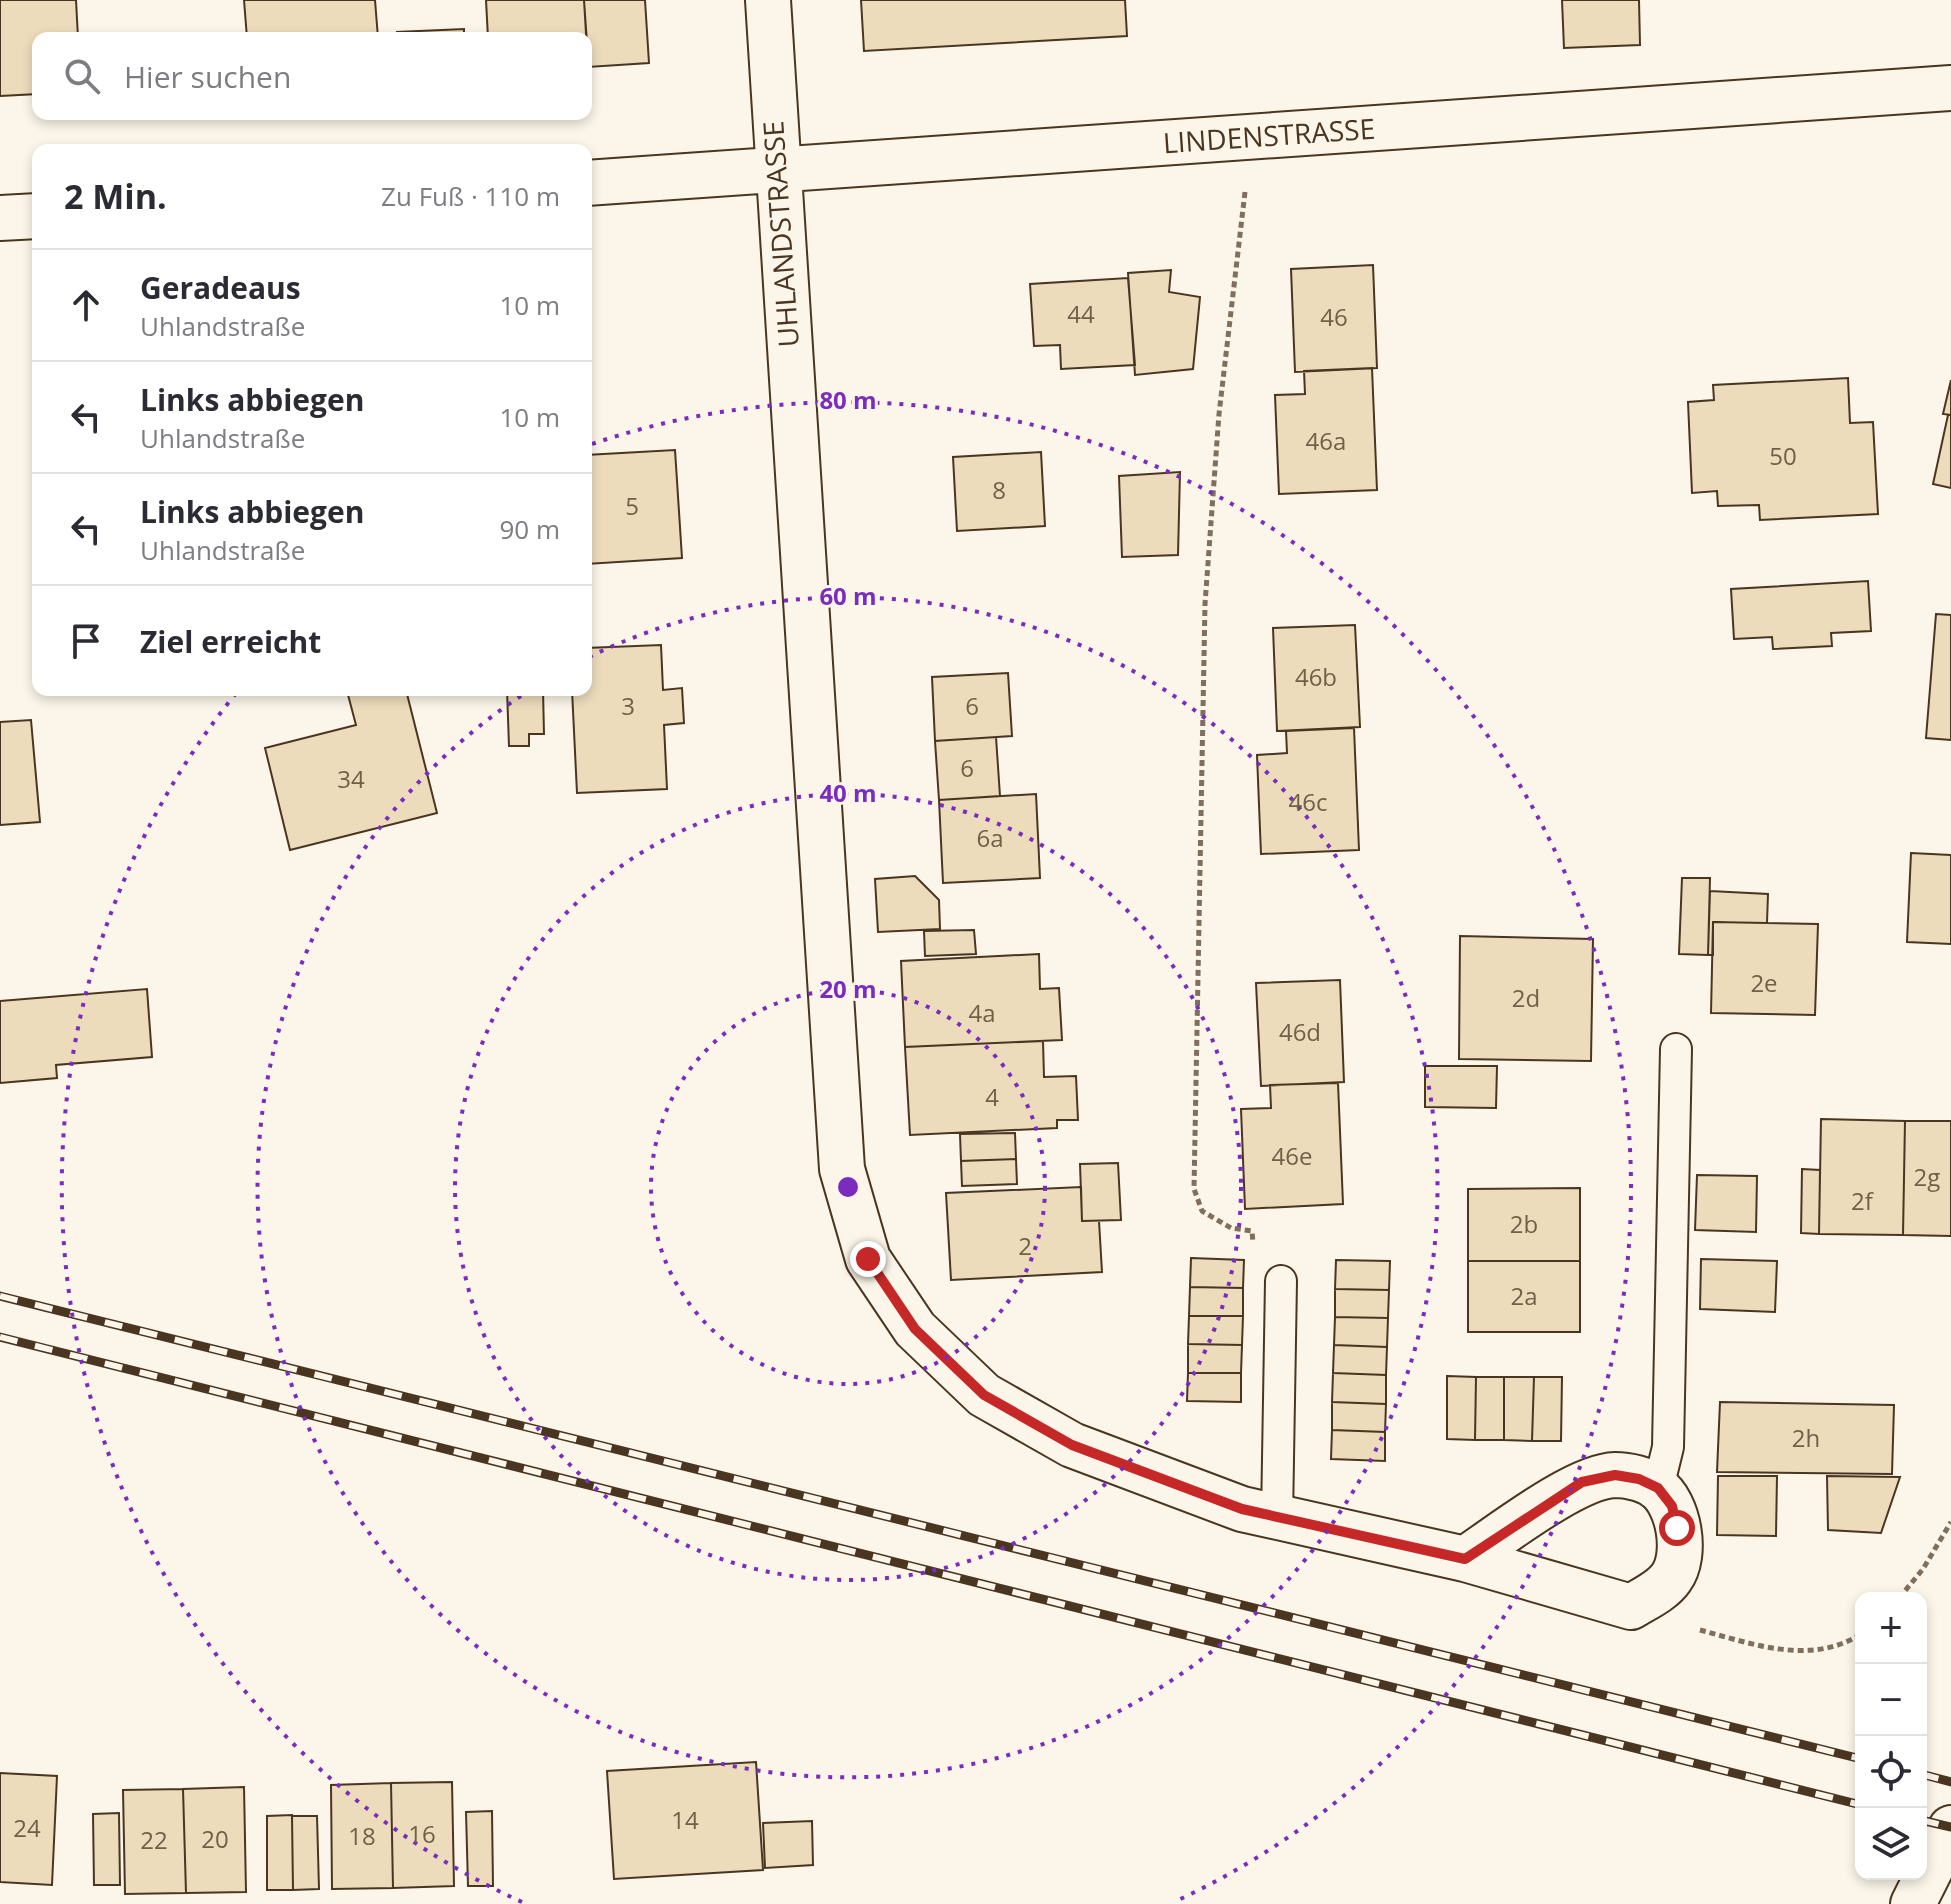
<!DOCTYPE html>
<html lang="de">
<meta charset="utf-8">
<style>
:root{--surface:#fff;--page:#f2f2f3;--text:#2b2b33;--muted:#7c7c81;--line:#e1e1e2}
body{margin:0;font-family:"Open Sans",sans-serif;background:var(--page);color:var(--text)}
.controls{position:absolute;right:24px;bottom:24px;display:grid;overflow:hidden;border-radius:16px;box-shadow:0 4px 12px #0003}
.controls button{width:72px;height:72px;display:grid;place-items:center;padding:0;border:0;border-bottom:2px solid var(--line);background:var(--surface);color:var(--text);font:40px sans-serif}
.stop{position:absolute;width:24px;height:24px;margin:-18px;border:6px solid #c62828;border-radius:50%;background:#fff}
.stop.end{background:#c62828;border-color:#fff;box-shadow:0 2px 8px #0008}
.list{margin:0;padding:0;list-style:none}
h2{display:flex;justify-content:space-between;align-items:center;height:104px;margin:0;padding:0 32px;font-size:34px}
h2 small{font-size:26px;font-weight:400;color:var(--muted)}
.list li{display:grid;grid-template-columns:52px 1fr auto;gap:24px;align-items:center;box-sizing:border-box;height:112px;padding:0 32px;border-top:2px solid var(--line)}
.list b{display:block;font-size:30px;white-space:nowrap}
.list p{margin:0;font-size:26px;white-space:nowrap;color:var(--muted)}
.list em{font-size:26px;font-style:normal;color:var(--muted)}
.icon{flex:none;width:44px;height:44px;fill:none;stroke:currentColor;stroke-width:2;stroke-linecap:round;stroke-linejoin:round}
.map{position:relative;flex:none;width:1951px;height:1904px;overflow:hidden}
.search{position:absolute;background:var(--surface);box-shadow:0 4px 12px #0003;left:32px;top:32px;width:560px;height:88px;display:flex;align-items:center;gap:20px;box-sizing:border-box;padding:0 28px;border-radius:16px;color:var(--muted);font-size:30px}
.panel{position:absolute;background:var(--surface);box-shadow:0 4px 12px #0003;left:32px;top:144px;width:560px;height:552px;border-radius:16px}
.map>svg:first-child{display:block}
</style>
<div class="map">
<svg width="1951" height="1904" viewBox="0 0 1951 1904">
<rect width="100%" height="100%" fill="#fbf6e9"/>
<!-- building -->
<path fill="#ecdcbc" stroke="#4a3520" stroke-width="2" d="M 0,0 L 76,0 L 78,38 L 38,38 L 38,94 L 0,96 Z
M 244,0 L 375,0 L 378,38 L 247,38 Z
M 486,0 L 584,0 L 588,57 L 586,38 L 488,38 Z
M 584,0 L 645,0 L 649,63 L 588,67 Z
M 861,0 L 1125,0 L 1127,36 L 864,51 Z
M 1562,0 L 1639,0 L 1640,45 L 1564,48 Z
M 464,29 L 464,38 L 398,38 L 397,32 Z
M 1373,265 L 1377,368 L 1295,372 L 1291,269 Z
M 1171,270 L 1169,292 L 1200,297 L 1193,369 L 1135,375 L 1128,273 Z
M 1128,278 L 1135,365 L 1061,369 L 1060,345 L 1034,346 L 1030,284 Z
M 1372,368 L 1377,490 L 1279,494 L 1275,395 L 1305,394 L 1304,371 Z
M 1848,378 L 1850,423 L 1873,422 L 1878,514 L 1760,520 L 1759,505 L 1718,506 L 1717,491 L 1692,493 L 1688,402 L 1714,400 L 1713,385 Z
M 1951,380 L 1951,415 L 1943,414 Z
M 1948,415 L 1951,415 L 1951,488 L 1933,484 Z
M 675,450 L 682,558 L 586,564 L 586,455 Z
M 1041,452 L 1045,526 L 957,531 L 953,457 Z
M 1180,472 L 1178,555 L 1122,557 L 1119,476 Z
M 1868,581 L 1871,631 L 1831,633 L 1832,646 L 1773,649 L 1772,637 L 1734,639 L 1731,589 Z
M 1936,614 L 1951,615 L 1951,740 L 1926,738 Z
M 1355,625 L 1360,727 L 1277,731 L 1273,628 Z
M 661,645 L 663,690 L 682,688 L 684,723 L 664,725 L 667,789 L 577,793 L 572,690 L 586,690 L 586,648 Z
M 1008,673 L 1012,736 L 935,741 L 932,677 Z
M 406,690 L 437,813 L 290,850 L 265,748 L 356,725 L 347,691 Z
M 507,690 L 548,690 L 543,690 L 544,734 L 529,734 L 529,746 L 509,746 Z
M 31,720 L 40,822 L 0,825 L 0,722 Z
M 1354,728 L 1359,850 L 1261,854 L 1257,755 L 1287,753 L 1286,731 Z
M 996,737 L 1000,796 L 939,800 L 935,741 Z
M 1036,794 L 1040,878 L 943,883 L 939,800 Z
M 1911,853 L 1951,855 L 1951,944 L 1907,942 Z
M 915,876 L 939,900 L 940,929 L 878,932 L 875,879 Z
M 1682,878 L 1710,878 L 1708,955 L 1679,954 Z
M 1710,891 L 1768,894 L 1767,923 L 1713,922 L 1713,955 L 1708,955 Z
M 1713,922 L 1818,924 L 1815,1015 L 1711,1013 Z
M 974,930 L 976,954 L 925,956 L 924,931 Z
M 1460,936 L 1593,939 L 1591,1061 L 1459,1059 Z
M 1039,954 L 1040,989 L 1059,988 L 1062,1040 L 905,1047 L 901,961 Z
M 1340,980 L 1344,1082 L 1261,1086 L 1256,983 Z
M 147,989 L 152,1057 L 56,1065 L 57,1078 L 0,1083 L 0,1001 Z
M 1043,1041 L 1044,1077 L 1076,1076 L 1078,1120 L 1057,1120 L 1057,1128 L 910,1135 L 905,1047 Z
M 1425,1066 L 1497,1066 L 1496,1108 L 1425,1107 Z
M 1338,1083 L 1343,1204 L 1245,1209 L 1241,1109 L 1271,1108 L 1270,1085 Z
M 1821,1119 L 1905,1121 L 1903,1235 L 1819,1234 Z
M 1905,1121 L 1951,1121 L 1951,1236 L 1903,1235 Z
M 1015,1133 L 1016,1159 L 961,1161 L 960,1134 Z
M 1016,1159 L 1017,1184 L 962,1186 L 961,1161 Z
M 1118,1163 L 1121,1220 L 1082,1221 L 1080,1164 Z
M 1802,1169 L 1820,1170 L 1819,1234 L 1801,1233 Z
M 1697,1175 L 1757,1176 L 1756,1232 L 1695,1230 Z
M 1081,1187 L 1082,1221 L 1099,1221 L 1102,1272 L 951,1280 L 946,1193 Z
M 1580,1188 L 1580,1261 L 1468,1261 L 1468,1189 Z
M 1191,1258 L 1244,1260 L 1243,1288 L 1190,1287 Z
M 1701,1259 L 1777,1261 L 1775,1312 L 1700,1309 Z
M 1336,1260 L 1390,1261 L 1389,1290 L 1335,1289 Z
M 1468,1261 L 1580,1261 L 1580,1332 L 1468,1332 Z
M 1190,1287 L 1243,1288 L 1243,1316 L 1189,1316 Z
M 1335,1289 L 1389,1290 L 1388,1318 L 1335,1317 Z
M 1189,1316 L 1243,1316 L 1242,1345 L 1188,1344 Z
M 1335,1317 L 1388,1318 L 1387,1347 L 1334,1345 Z
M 1188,1344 L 1242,1345 L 1241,1373 L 1188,1373 Z
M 1334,1345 L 1387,1347 L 1386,1375 L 1333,1373 Z
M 1188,1373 L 1241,1373 L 1241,1402 L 1187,1401 Z
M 1333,1373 L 1386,1375 L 1386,1404 L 1332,1402 Z
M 1447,1376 L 1476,1377 L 1475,1440 L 1447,1439 Z
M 1476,1377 L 1504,1377 L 1504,1440 L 1475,1440 Z
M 1504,1377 L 1534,1377 L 1532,1441 L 1504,1440 Z
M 1534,1377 L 1562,1377 L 1561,1441 L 1532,1441 Z
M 1332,1402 L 1386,1404 L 1385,1432 L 1332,1430 Z
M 1720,1402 L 1894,1405 L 1892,1474 L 1717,1472 Z
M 1332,1430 L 1385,1432 L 1385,1461 L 1331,1459 Z
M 1718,1476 L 1777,1476 L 1776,1536 L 1717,1535 Z
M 1827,1476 L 1900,1477 L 1881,1533 L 1828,1530 Z
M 756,1762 L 763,1870 L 614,1879 L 607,1771 Z
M 0,1773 L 57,1776 L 52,1885 L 0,1882 Z
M 452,1782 L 454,1886 L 393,1888 L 391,1783 Z
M 391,1783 L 393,1888 L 332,1889 L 331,1785 Z
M 244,1787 L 246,1892 L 186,1893 L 183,1789 Z
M 183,1789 L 186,1893 L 125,1894 L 123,1790 Z
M 492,1811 L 493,1886 L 468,1886 L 466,1812 Z
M 119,1813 L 120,1885 L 94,1885 L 93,1814 Z
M 292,1815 L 293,1890 L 267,1890 L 267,1816 Z
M 292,1816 L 317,1816 L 319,1889 L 293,1890 Z
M 812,1821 L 813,1865 L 765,1868 L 763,1823 Z"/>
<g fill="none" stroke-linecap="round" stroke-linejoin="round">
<defs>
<path id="service" d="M 1658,1488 L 1668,1447 L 1676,1049
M 1277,1518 L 1281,1281"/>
<path id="minor" d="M 768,0 L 842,1169 L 868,1259 L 915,1329 L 984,1395 L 1072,1445 L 1242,1509 L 1465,1559 L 1631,1607 C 1644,1599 1662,1591 1671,1578 C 1688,1555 1679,1503 1656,1487 C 1646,1479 1628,1475 1615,1475 C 1576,1476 1500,1536 1465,1559
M 586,183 L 1951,88
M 0,218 L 38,216"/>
<path id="secondary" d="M 1913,1904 L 1951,1828"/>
</defs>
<!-- service casing -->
<use href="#service" stroke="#4a3520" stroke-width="34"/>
<!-- minor casing -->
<use href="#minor" stroke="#4a3520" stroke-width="48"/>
<!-- secondary casing -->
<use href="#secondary" stroke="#4a3520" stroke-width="48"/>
<!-- path -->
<path stroke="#7f6f5c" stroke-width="5" stroke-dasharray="6 4" stroke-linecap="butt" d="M 1245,192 L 1219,414 L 1205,604 L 1194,1189 L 1202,1211 L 1231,1228 L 1252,1231 L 1253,1243
M 1899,1598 L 1923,1569 L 1951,1522
M 1700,1630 C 1753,1644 1811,1666 1861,1634"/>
<!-- service -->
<use href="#service" stroke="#fbf6e9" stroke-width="30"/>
<!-- minor -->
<use href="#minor" stroke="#fbf6e9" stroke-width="44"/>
<!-- secondary -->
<use href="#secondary" stroke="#fbf6e9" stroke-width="44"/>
<defs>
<path id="rail" d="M 0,1296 L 1861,1759
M 0,1337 L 1861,1805
M 1921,1774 L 1951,1782
M 1921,1820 L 1951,1827"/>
</defs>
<!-- rail casing -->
<use href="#rail" stroke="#4a3520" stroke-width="9"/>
<!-- rail -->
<use href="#rail" stroke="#fbf6e9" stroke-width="6" stroke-dasharray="18" stroke-linecap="butt"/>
</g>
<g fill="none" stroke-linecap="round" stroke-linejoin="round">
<!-- route -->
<path stroke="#c62828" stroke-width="10" d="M 868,1259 L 915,1329 L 984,1395 L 1072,1445 L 1242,1509 L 1465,1559 L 1582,1482 L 1615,1475 L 1639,1479 L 1658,1488 L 1672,1506 L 1677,1528"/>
</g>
<!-- distance rings -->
<g fill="none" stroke="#7b2cbf" stroke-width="4" stroke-dasharray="4 8">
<circle cx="848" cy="1187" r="197"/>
<circle cx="848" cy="1187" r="393"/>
<path d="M589 657A590 590 0 1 1 527 692"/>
<path d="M522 1902A786 786 0 0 1 237 692M592 444A786 786 0 0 1 1174 1902"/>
</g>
<g text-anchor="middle" stroke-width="6" stroke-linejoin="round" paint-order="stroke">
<!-- number labels -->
<g font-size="24" fill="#725f47">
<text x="1081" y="323">44</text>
<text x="1334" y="326">46</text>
<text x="1326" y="450">46a</text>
<text x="1783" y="465">50</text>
<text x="999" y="499">8</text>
<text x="632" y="515">5</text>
<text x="1316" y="686">46b</text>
<text x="628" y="715">3</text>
<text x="972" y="715">6</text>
<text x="967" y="777">6</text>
<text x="351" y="788">34</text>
<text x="1308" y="811">46c</text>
<text x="990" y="847">6a</text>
<text x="1764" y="992">2e</text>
<text x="1526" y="1007">2d</text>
<text x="982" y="1022">4a</text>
<text x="1300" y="1041">46d</text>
<text x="992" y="1106">4</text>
<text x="1292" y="1165">46e</text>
<text x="1927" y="1186">2g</text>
<text x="1862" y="1210">2f</text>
<text x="1524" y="1233">2b</text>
<text x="1025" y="1255">2</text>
<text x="1524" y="1305">2a</text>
<text x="1806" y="1447">2h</text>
<text x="685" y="1829">14</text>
<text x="27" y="1837">24</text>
<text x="422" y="1843">16</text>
<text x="362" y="1845">18</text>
<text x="215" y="1848">20</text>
<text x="154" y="1849">22</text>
</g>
<!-- street labels -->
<g font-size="28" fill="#4a3520" stroke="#fbf6e9">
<text transform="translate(1269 136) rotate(-4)" y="10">LINDENSTRASSE</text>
<text transform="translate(781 234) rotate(-94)" y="10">UHLANDSTRASSE</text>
</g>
</g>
<circle cx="848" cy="1187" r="12" fill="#7b2cbf" stroke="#fbf6e9" stroke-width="4"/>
<g font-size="24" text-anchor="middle" font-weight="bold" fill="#7b2cbf" stroke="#fbf6e9" stroke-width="6" stroke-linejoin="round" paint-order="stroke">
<text x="848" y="409">80 m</text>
<text x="848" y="605">60 m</text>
<text x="848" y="802">40 m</text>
<text x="848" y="998">20 m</text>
</g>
</svg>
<div class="controls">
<button>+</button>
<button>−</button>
<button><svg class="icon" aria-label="locate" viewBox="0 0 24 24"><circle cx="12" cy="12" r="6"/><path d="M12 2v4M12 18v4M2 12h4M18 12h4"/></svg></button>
<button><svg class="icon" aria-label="layers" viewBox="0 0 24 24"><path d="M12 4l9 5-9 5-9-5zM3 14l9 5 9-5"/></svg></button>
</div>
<div class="stop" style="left:1677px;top:1528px"></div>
<div class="stop end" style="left:868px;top:1259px"></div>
<div class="search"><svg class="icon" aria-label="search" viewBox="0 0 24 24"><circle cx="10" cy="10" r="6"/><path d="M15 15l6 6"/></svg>Hier suchen</div>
<section class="panel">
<h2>2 Min.<small>Zu Fuß · 110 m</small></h2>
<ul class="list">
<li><svg class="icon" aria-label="ahead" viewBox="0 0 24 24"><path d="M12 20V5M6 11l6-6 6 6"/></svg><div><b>Geradeaus</b><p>Uhlandstraße</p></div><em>10 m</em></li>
<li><svg class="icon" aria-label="left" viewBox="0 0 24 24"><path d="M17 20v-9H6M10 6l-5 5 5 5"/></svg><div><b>Links abbiegen</b><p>Uhlandstraße</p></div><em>10 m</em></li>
<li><svg class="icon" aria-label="left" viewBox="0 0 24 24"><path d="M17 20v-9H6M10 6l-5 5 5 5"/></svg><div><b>Links abbiegen</b><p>Uhlandstraße</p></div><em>90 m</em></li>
<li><svg class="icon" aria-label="arrive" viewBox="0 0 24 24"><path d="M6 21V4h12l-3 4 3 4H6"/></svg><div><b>Ziel erreicht</b></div></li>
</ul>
</section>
</div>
